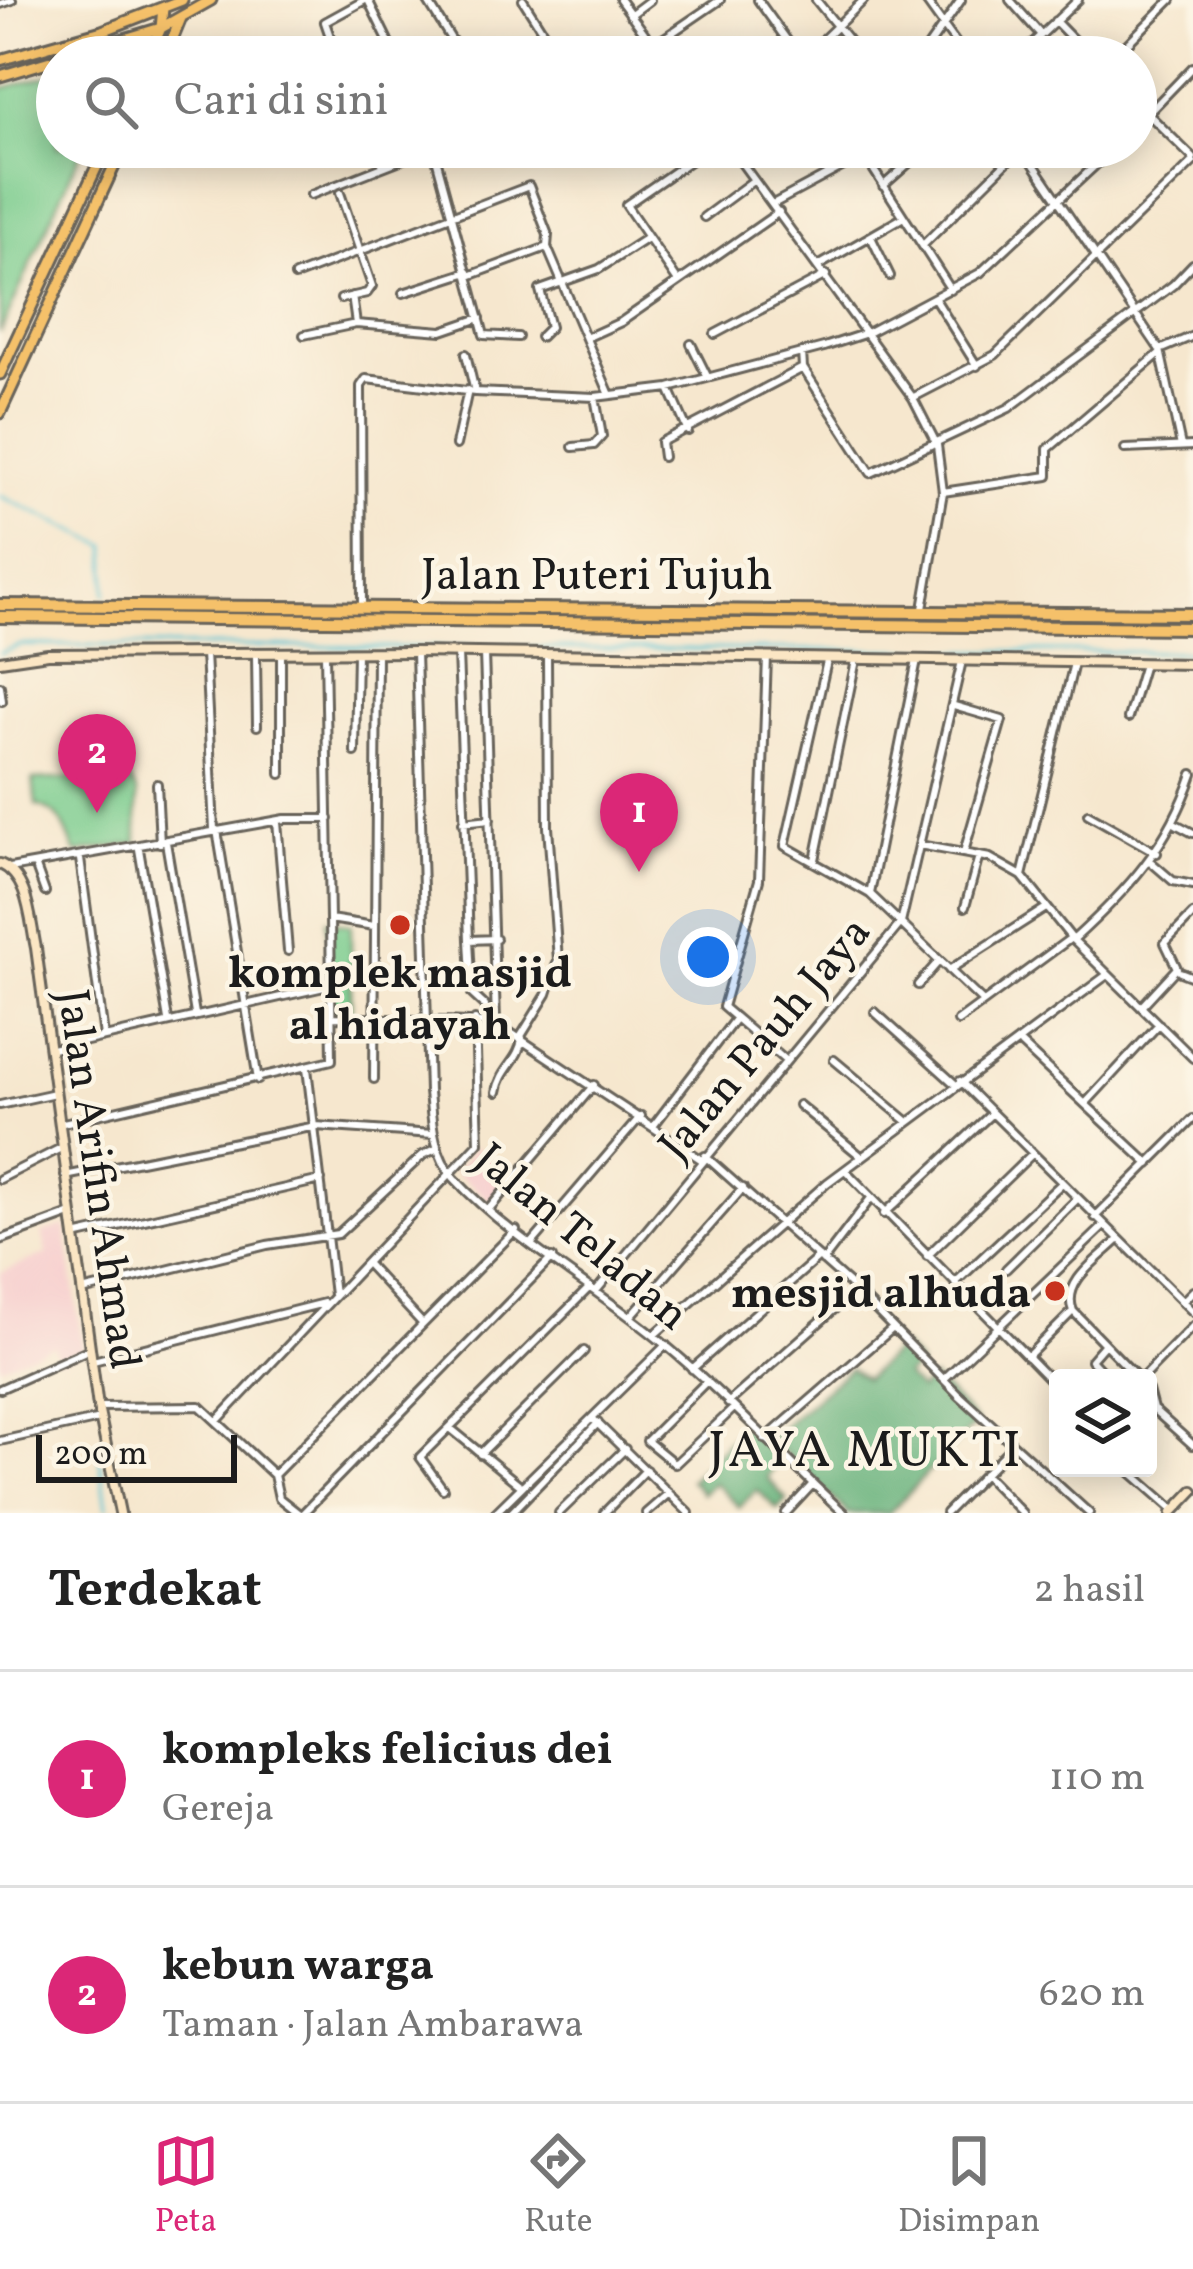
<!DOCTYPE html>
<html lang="id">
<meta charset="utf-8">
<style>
:root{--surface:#fff;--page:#f2f2f2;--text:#222;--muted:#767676;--line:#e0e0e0;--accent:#db2777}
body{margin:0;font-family:Vollkorn,serif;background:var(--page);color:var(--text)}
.controls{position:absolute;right:36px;bottom:36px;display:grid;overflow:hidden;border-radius:12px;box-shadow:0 6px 30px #0003}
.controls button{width:108px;height:108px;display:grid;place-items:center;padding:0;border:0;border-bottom:3px solid var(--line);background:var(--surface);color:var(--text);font:60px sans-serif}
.scale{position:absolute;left:36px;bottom:30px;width:201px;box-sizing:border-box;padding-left:12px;border:6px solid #1c1c1c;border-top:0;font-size:33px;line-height:42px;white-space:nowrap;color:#1c1c1c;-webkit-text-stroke:9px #fcf5e5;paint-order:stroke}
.you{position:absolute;left:708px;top:957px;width:42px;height:42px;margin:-30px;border:9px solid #fff;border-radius:50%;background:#1a73e8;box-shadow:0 0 0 18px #1a73e833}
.badge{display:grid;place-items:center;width:78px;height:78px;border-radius:50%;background:var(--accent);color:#fff;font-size:39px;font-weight:700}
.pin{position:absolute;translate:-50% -99px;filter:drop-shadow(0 3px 6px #0008)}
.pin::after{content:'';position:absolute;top:63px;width:42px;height:36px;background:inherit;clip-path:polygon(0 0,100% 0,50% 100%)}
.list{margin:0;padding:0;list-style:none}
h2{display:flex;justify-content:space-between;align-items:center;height:156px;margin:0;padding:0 48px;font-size:51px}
h2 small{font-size:39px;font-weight:400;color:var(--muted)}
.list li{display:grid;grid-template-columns:78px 1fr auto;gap:36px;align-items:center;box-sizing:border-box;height:216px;padding:0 48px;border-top:3px solid var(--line)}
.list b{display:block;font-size:45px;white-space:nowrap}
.list p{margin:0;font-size:39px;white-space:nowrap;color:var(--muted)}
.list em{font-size:39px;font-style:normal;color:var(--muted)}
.icon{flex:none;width:66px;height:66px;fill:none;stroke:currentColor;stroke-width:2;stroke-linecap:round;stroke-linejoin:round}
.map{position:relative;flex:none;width:1193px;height:1513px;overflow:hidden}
.search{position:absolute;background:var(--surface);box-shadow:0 6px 30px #0003;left:36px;right:36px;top:36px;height:132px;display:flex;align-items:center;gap:30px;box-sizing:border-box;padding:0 42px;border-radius:66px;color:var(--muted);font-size:45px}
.sheet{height:588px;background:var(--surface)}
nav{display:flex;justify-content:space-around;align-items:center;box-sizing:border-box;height:168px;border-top:3px solid var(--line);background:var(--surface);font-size:33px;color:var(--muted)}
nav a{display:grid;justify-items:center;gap:6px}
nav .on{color:var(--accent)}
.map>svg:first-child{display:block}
</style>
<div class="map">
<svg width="1193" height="1513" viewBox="0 0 1193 1513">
<rect width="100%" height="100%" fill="#fcf5e5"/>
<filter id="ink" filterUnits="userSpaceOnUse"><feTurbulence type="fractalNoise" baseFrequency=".00833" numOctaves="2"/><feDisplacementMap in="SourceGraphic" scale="24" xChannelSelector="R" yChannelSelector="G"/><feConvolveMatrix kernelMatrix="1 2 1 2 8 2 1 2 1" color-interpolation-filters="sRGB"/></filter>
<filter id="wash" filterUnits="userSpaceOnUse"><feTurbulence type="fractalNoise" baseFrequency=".004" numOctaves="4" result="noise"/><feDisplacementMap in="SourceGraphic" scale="48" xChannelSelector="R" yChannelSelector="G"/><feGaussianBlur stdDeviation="2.7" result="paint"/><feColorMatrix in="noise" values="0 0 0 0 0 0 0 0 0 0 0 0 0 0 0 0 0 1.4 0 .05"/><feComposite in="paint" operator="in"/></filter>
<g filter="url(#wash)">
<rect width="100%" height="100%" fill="#f6e7ce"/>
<!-- built -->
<path fill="#f7d0cf" d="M 475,1147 L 513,1177 L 493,1203 L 455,1172 Z
M 65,1226 L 83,1351 L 59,1361 L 53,1345 L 0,1366 L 0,1273 L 47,1254 L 42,1233 Z"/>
<!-- green -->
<path fill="#7acc8e" stroke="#4b7455" stroke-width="3" d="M 57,73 L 57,147 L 83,147 L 0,333 L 0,89 Z
M 128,776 L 137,792 L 137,843 L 76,853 C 63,827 65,814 36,805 L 33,780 Z
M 327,920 L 351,925 L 351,1012 L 330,1013 Z"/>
<!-- forest -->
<path fill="#63b079" stroke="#40664a" stroke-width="3" d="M 901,1345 L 919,1364 L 906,1376 L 919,1390 L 933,1378 L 977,1422 L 889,1513 L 848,1513 L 769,1438 L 850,1368 L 865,1379 Z
M 743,1426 L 780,1461 L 767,1477 L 787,1500 L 777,1509 L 757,1490 L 739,1507 L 714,1483 L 702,1493 L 690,1480 Z"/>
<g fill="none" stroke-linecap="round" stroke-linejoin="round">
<!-- stream -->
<path stroke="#59c4d4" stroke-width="3" d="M 0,496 L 107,546 L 106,594
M 0,653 L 21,645 L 1193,652
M 99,1453 L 107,1507"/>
</g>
</g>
<g filter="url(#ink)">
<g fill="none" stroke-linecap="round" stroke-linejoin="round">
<defs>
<path id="street" d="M 368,0 L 396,57
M 427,0 L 462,57
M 523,0 L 559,57
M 620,0 L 662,57
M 758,0 L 799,57
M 816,0 L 862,57
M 925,0 L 966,57
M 1010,0 L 1041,35
M 0,4 L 12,0
M 630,15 L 650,0
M 1055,21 L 1090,57
M 654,45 L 720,0
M 337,57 L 325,22 L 365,0
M 468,57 L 487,44
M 805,57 L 864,0
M 921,57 L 961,0
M 1018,57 L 1078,0
M 1114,57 L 1171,0
M 1136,102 L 1193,158
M 1136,126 L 1193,67
M 376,147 L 383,166
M 433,147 L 484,335 L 518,337
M 602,147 L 604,150
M 730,147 L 913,398 L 937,445 L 943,492 L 923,609
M 859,147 L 951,290
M 883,186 L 927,147
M 340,193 L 372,286 L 367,293 L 341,299
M 311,195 L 434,147
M 773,204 L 879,147
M 704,217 L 754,180
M 871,237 L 890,276
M 924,244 L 1022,147 L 1160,350 L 1181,446
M 547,247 L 610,395
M 820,265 L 902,218
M 295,276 L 529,186 L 548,235 L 547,247 L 469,276
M 677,280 L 626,205 L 710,147
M 403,293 L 468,272
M 352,296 L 356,324
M 935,299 L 977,366
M 715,334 L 826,275
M 304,335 L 356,324 L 442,331 L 480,318
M 540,337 L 550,327 L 540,290 L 599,269 L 647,238
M 588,337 L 621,322 L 779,212
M 691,344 L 707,376
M 1160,350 L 1193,336
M 802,352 L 803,368 L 871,473 L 1009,408 L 1173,285 L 1193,264
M 466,354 L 475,392
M 669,388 L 688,431
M 914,397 L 995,355 L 1193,162
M 456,445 L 468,390
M 573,447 L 594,445 L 602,436 L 595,397
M 1125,449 L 1193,446
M 663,457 L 661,442 L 803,368
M 943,492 L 1048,476 L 1048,449 L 1159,354
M 362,606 L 361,386 L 366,379 L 475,392 L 595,397 L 669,388 L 824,347 L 867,333 L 980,273 L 1115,147
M 416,652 L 429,1092 C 432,1122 433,1154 454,1178 C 510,1239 599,1289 663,1343 C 727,1396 783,1457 844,1513
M 205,653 L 214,829
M 325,653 L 330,919 L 374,926
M 458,653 L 469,940
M 484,653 L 496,1021
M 256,655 L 257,726
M 281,655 L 281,774
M 767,657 L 759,880 L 723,1007 L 786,1061
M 917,660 L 870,894 L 981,1000
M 827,661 L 785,846 L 870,894
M 0,686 L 2,701
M 954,706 L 1002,720 L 964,852
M 1128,718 L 1144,664
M 355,752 L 357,653
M 157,784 L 160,843
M 1088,814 L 1157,853
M 277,821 L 288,951
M 463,822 L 490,819
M 1176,824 L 1193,833
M 217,830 L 258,1080
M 166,842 L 195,1014
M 919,845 L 990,858 L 1022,876 L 1073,940 L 1193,1058
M 139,849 L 168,1020
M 80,859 L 104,1036
M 815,860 L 856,660
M 1151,862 L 1173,881 L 1193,885
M 36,867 L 45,892
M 10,868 L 285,819 L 329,819
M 1022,876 L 1074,663
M 965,907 L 979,856
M 1073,940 C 1128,890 1169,845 1193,774
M 949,970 L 1046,908
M 1180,972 L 1193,977
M 918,985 L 939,961
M 1141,1007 L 1177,968 L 1165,943 L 1193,914
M 875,1012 L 956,1085
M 334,1017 L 496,1023 L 702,1160
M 958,1021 L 1071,938
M 485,1022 L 485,1006 L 472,994 L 469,940 L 496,939
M 521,1036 L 547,994 L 558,960 L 548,827 L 547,655
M 1021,1044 L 1149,1164
M 52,1049 L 333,985
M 834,1060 L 907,1121
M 307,1068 L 334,1295
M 374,1079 L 377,652
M 960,1081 L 1193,1312
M 497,1092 C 500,1069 520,1060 522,1038
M 1085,1104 L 1159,1024
M 0,1105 L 55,1093
M 799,1105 L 862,1157
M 59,1124 L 332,1060 L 330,919
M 654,1125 L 735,1019
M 705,1156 L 856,1290 L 959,1395 L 1089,1513
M 845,1170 L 1058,1388
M 65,1176 L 316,1126 L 433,1134
M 0,1179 L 61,1148
M 489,1209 L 594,1085
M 884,1214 L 991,1114
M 1095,1217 L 1193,1119
M 74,1236 L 321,1180
M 0,1240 L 71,1214
M 1118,1240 C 1099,1259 1061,1282 1073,1311 L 1138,1378
M 533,1242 L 641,1116
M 927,1256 L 1032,1154
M 823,1261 L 871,1198
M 368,1265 L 421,1322
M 1006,1269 L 1076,1200
M 955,1283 L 1061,1184
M 82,1291 L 267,1245 L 338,1234 L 423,1155 L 438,1148
M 596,1291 L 901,923 L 962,661
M 1182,1302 L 1193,1291
M 631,1316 L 743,1188
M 654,1335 L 827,1183 L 1107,975
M 1104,1345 L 1091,1360 L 1108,1378
M 1027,1357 L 1073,1311
M 93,1361 L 324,1303
M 692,1369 L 819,1257
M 1142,1378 L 1193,1326
M 944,1379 L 1104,1226
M 707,1381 L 647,1441 L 675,1464 L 734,1408
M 0,1389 L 90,1349
M 1148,1390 L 1153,1409 L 1193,1445
M 728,1403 L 856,1290
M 98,1407 L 200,1406 L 274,1475 L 279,1498 L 298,1513
M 592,1418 L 689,1513
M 217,1421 L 479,1143 L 475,1020
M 450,1428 L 521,1486
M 765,1439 L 893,1328
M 0,1441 L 100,1419
M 480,1454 L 584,1351
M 1126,1468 L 1174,1510
M 984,1474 L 1022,1513
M 274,1475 L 516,1230
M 443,1489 L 420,1457 L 590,1287
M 303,1513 L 552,1258
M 495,1513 L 666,1345
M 511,1513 L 598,1423
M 559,1513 L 625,1449
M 604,1513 L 646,1470
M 646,1513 L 669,1493
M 786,1513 L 812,1485
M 946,1513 L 1013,1445"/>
<path id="secondary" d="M 0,661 L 48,654 L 416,652 L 1193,664
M 0,864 C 29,876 30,921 36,948 L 98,1407 L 120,1513
M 1172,1513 L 1193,1491"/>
<path id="primary" d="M 65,57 L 161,28 L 211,0
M 148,57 L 161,28 L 163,8
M 165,57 L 181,18
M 0,60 L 102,31 L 182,0
M 0,76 L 57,59
M 0,374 L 106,147
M 0,413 L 123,147"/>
<path id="highway" d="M 0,605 L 1193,614
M 0,617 L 1193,628"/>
</defs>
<!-- street casing -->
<use href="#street" stroke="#68635a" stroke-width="12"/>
<!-- secondary casing -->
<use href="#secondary" stroke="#68635a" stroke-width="14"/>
<!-- primary casing -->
<use href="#primary" stroke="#68635a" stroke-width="15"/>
<!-- highway casing -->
<use href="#highway" stroke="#68635a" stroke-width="16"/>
<!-- street -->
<use href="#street" stroke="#fff" stroke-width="6"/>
<!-- secondary -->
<use href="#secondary" stroke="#fbe6c4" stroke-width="8"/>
<!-- primary -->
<use href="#primary" stroke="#f5c16b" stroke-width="9"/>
<!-- highway -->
<use href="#highway" stroke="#f5c16b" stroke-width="10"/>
</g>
</g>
<!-- markers -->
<g fill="#c8321e" stroke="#fcf5e5" stroke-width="4.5">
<circle cx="400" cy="925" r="12"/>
<circle cx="1055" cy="1291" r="12"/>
</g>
<g text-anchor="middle" stroke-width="9" stroke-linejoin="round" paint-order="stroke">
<!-- street labels -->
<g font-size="45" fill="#1c1c1c" stroke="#fcf5e5">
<text x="597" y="589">Jalan Puteri Tujuh</text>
<text transform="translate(763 1037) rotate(-50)" y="16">Jalan Pauh Jaya</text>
<text transform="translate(101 1179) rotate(82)" y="16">Jalan Arifin Ahmad</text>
<text transform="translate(583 1235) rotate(40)" y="16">Jalan Teladan</text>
</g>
<!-- poi labels -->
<g font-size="45" font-weight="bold" fill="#1c1c1c" stroke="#fcf5e5">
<text x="400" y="987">komplek masjid<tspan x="400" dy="52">al hidayah</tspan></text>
<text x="1031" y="1307" text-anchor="end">mesjid alhuda</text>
</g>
<!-- quarter labels -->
<g font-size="51" letter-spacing="3" fill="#1c1c1c" stroke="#fcf5e5">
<text x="866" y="1466">JAYA MUKTI</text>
</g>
</g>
</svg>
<div class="controls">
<button><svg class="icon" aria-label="layers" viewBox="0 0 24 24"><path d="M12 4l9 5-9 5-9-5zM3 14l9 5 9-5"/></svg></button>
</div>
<div class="scale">200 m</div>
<div class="you"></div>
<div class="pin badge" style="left:639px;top:872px">1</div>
<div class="pin badge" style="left:97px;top:813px">2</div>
<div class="search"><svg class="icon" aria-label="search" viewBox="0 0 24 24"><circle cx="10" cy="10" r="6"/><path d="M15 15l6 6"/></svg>Cari di sini</div>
</div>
<section class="sheet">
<h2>Terdekat<small>2 hasil</small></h2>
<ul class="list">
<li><span class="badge">1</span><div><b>kompleks felicius dei</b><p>Gereja</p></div><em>110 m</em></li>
<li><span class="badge">2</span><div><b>kebun warga</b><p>Taman · Jalan Ambarawa</p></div><em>620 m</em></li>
</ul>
</section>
<nav>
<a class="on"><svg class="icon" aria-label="map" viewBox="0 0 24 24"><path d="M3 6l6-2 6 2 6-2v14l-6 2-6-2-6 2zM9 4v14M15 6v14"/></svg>Peta</a>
<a><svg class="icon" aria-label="directions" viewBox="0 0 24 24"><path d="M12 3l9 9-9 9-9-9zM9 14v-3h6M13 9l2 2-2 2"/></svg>Rute</a>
<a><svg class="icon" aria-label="saved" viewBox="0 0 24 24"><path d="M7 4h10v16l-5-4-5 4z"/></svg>Disimpan</a>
</nav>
